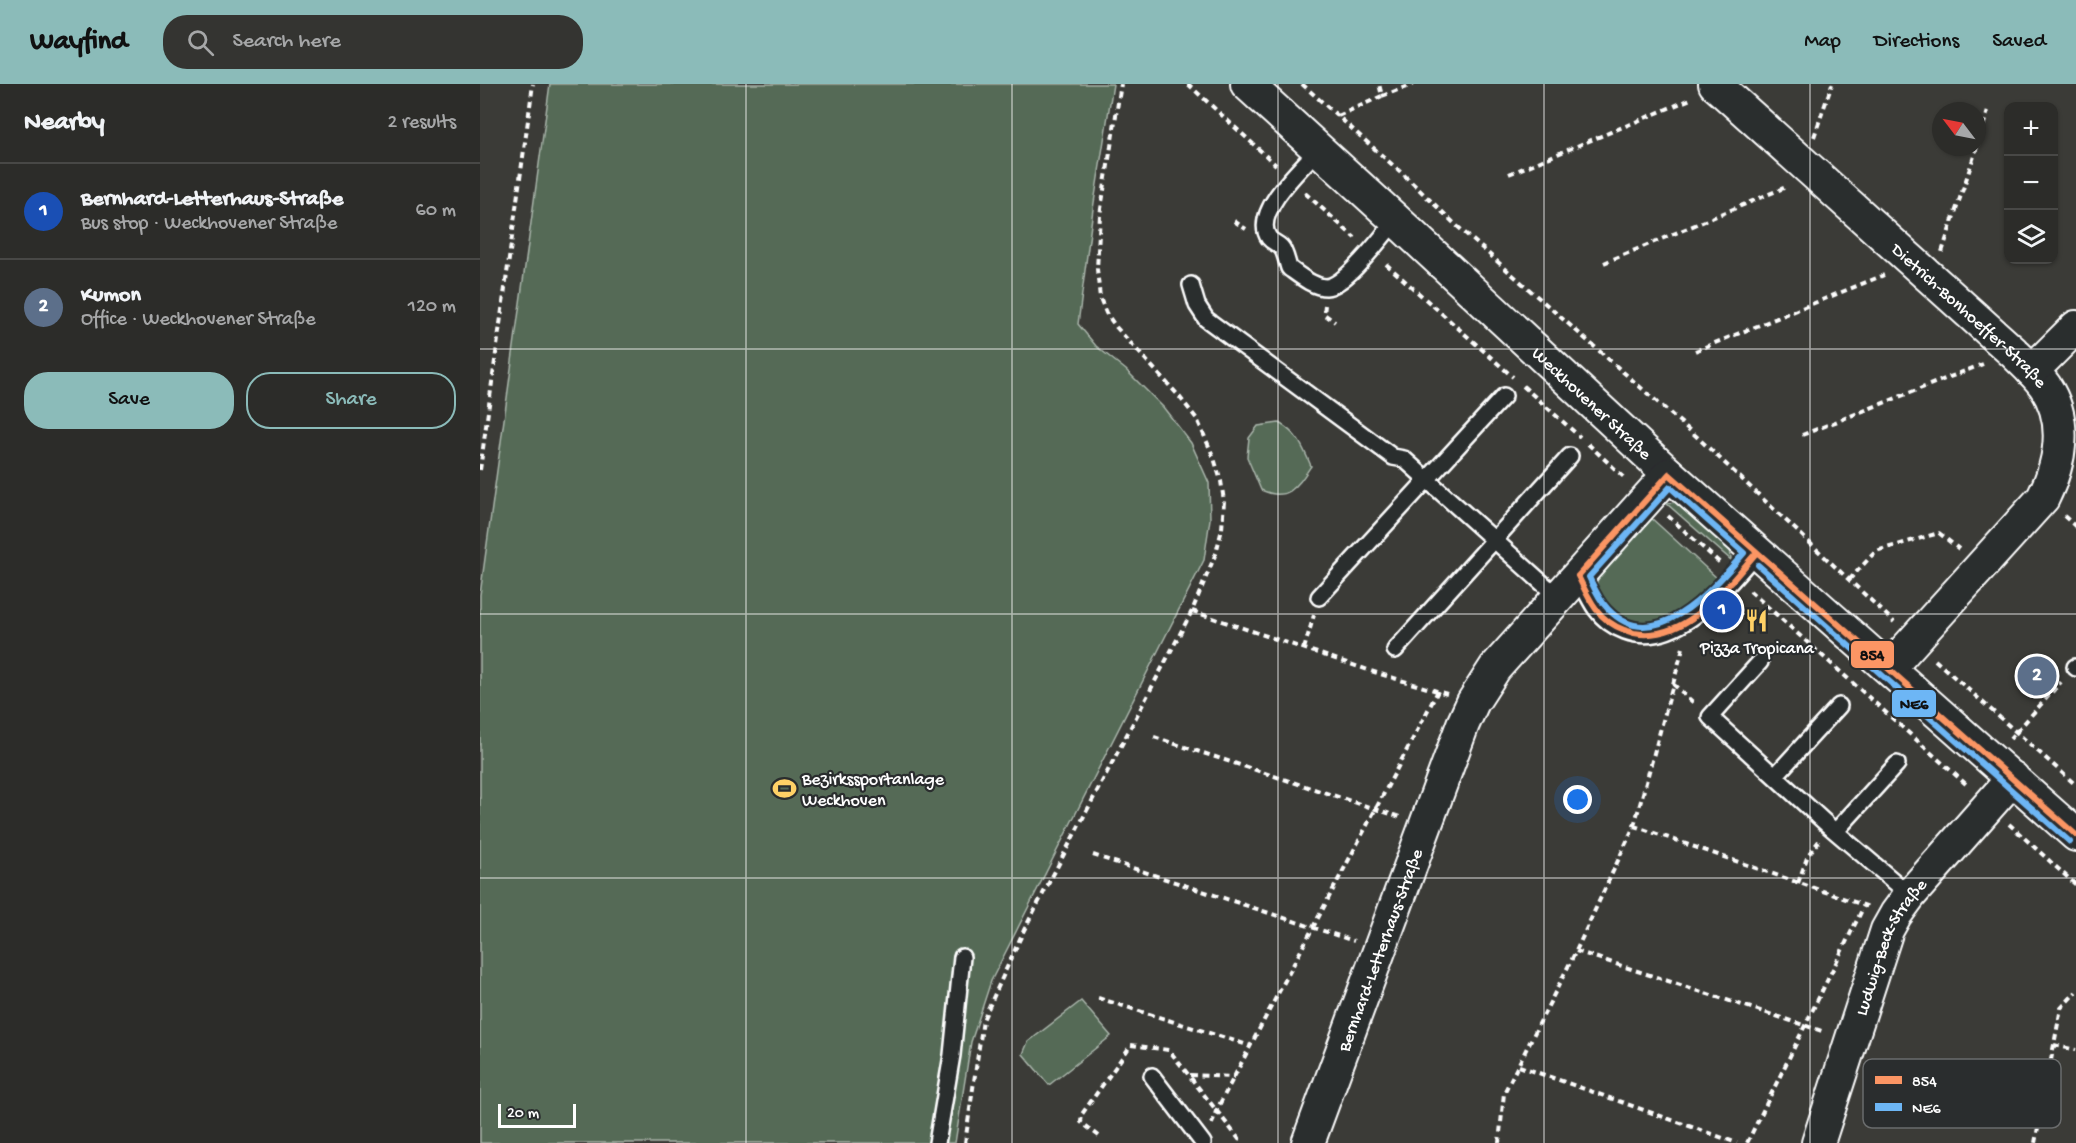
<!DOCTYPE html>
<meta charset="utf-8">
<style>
:root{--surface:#2c2c29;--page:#343431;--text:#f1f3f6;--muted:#a6a7a8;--line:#484846;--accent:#8bbbb9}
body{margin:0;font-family:"Gochi Hand",sans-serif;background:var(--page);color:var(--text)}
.controls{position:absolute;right:18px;top:18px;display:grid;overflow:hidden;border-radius:12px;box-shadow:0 2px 4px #0004}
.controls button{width:54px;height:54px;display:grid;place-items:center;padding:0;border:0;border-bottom:2px solid var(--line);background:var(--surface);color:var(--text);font:30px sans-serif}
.compass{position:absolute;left:1452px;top:18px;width:54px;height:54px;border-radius:50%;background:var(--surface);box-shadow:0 2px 4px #0004;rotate:302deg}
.scale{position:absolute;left:18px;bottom:15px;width:78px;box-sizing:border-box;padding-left:6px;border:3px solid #fff;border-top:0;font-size:16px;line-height:21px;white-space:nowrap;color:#fff;-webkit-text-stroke:4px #2a2d2e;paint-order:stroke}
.you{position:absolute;left:1098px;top:716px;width:21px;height:21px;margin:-15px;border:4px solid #fff;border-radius:50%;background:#1a73e8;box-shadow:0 0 0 9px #1a73e833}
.badge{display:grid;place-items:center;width:39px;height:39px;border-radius:50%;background:var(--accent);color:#fff;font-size:20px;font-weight:700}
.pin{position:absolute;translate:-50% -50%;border:3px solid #fff;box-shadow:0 2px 6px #0006}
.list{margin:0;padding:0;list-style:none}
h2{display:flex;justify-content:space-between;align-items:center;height:78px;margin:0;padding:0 24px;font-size:26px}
h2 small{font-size:20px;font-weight:400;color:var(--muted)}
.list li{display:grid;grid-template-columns:39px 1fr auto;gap:18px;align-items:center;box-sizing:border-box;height:96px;padding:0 24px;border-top:2px solid var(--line)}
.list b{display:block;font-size:22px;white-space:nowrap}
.list p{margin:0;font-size:20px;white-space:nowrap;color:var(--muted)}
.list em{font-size:20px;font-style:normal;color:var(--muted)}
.actions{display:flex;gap:12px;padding:18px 24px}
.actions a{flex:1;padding:14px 0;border:2px solid var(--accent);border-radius:24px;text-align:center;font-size:21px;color:var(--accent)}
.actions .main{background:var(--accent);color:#111}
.icon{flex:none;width:33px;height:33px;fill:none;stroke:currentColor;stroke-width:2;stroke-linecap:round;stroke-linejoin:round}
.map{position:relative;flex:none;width:1596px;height:1059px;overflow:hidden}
header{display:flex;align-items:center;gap:36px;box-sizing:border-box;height:84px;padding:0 30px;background:var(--accent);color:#111}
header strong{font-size:28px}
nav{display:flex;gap:33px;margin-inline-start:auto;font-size:21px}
.search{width:420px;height:54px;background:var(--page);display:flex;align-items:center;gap:15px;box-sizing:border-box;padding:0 21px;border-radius:24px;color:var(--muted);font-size:22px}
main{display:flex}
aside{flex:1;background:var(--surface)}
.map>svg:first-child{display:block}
</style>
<header>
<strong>Wayfind</strong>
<div class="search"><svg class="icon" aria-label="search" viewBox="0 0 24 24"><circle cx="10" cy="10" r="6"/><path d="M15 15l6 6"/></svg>Search here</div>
<nav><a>Map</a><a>Directions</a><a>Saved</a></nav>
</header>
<main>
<aside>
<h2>Nearby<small>2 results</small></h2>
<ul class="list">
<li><span class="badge" style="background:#1a4fb4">1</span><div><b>Bernhard-Letterhaus-Straße</b><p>Bus stop · Weckhovener Straße</p></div><em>60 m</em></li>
<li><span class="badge" style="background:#5c6f8a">2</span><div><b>Kumon</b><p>Office · Weckhovener Straße</p></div><em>120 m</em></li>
</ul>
<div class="actions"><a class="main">Save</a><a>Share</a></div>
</aside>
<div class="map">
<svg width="1596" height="1059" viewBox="0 0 1596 1059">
<rect width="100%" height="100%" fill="#3b3b37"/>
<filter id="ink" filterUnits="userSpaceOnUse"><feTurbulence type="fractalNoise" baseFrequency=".0167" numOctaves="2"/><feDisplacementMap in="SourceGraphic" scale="12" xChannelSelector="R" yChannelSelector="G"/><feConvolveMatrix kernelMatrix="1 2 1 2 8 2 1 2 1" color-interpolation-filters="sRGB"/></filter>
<g filter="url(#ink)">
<!-- green -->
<path fill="#546b57" stroke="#aab5ab" stroke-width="1.5" d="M 70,0 L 633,0 L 613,125 L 598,240 L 616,262 L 646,286 L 683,323 L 711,359 L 729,399 L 730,435 L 724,476 L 511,897 L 491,958 L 475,1059 L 0,1059 L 0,511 Z
M 799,339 C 818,350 823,363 831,382 C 817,403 808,418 781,406 L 767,373 L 769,354 L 778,342 Z
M 1198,418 L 1250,460 L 1251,476 L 1186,419 Z
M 1169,432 L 1238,495 L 1205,528 L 1183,539 L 1161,541 L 1142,538 L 1121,521 L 1116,505 L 1119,487 Z
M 601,917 L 631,952 L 569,1001 L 543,970 L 548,958 Z"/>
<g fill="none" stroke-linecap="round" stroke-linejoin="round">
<defs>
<path id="service" d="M 839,65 C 823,82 771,129 789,154 C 792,158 797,159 801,163 C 805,167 807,178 809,184 C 819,191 833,203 846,203 C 866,202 903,151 916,136
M 711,201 L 717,221 L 726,235 L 913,373 L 924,375 L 1079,514
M 1098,492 C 1104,503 1109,515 1116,525 C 1123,535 1134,543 1145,547 C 1199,567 1246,502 1277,468
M 839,513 L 1024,312
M 915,566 L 1090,372
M 1280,578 L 1230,633 L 1350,743 L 1430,811
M 1595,583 L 1596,584
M 1295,692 L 1359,622
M 1356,747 L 1417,680
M 672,992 L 723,1059
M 457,1059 L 472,971 L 482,873"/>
<g id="minor">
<path id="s1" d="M 767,0 L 916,136 L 1189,390 L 1596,751"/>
<path id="s2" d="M 1235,0 L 1533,268 C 1544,279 1556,289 1565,302 C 1588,337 1581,378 1563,414 L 1409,584"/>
<path d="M 1552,287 L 1596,243"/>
<path id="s3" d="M 828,1059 L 983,640 L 993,618 L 1015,584 L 1189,390"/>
<path id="s4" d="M 1338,1059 L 1407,846 L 1416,830 L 1430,811 L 1533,694"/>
</g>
</defs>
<!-- service casing -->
<use href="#service" stroke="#fff" stroke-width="20"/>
<!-- minor casing -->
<use href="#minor" stroke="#fff" stroke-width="36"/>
<!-- path -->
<path stroke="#fff" stroke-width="4" stroke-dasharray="6 4.5" stroke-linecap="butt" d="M 708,0 L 796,81
M 822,0 L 924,91 L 977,142 L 1216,352 L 1414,538
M 902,12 L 934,0
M 858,32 L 902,12 L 899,0
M 1334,53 L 1352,0
M 1497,62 L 1508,27
M 1029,90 L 1211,15
M 825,109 L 875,154
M 754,137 L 766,145
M 1462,168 L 1497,63
M 1124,179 L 1306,103
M 906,180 L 1033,293
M 845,221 L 844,230 L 855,238
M 1215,267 L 1404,191
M 1043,302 L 1100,353
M 1322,351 L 1503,280
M 1108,360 L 1146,395
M 0,386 L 53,0
M 1188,432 L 1240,479
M 1584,432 L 1596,443
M 1369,496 L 1396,467 L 1459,449 L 1479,465
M 1270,507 L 1488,702
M 712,527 L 897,589 L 967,610
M 824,565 L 834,531
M 1455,576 L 1596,701
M 1193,600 L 1216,621
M 674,653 L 920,733
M 1530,655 L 1581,598
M 1529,740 L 1596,801
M 1154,742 L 1204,560
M 613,771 L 874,857
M 1318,799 L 1328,771 L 1339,757
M 1096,867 L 1345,948
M 618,914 L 771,962
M 1574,961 L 1596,966
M 1039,982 L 1257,1059
M 710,991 L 754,993
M 732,1040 L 736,1027 L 958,607
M 619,1052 L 601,1038 L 602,1030 L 651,961 L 689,966 L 762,1059
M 485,1059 L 503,936 L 544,846 L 712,527 L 736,469 L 742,445 L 744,417 L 741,397 L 734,374 L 717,335 L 698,311 L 636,243 L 626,229 L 620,214 L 617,185 L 620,131 L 641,0
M 1019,1059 L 1024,1009 L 1096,867 L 1154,742 L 1389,823
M 1267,1059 L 1384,822
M 1555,1059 L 1581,924 L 1596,908"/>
<!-- service -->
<use href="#service" stroke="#2a2d2e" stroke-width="15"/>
<!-- minor -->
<use href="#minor" stroke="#2a2d2e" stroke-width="32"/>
<defs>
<path id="bus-1" d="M 1189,390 L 1596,751
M 1098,492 C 1105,506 1111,521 1122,532 C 1131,541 1142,546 1154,549 C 1207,559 1247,502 1277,468
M 1098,492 L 1189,390"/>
<path id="bus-2" d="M 1190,403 L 1264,469 C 1235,502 1175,575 1128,525 C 1119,516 1114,504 1109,493 Z
M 1278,481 L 1590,758"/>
</defs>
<!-- bus-1 casing -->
<use href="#bus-1" stroke="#2a2d2e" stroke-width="10"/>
<!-- bus-2 casing -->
<use href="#bus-2" stroke="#2a2d2e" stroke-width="10"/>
<!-- bus-1 -->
<use href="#bus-1" stroke="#fb9564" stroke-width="6"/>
<!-- bus-2 -->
<use href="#bus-2" stroke="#6db6f5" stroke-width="6"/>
</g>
</g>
<!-- grid -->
<path fill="none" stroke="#fff" stroke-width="1.5" stroke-opacity="0.55" d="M 266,0 L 266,1059M 532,0 L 532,1059M 798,0 L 798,1059M 1064,0 L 1064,1059M 1330,0 L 1330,1059M 0,265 L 1596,265M 0,530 L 1596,530M 0,794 L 1596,794"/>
<!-- icons -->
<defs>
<symbol id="restaurant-bare" viewBox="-9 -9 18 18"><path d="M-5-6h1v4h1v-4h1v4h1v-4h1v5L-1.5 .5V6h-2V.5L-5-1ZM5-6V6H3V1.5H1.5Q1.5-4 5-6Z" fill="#ffd166" stroke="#2a2d2e" stroke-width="2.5" paint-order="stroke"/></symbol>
<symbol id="stadium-bare" viewBox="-9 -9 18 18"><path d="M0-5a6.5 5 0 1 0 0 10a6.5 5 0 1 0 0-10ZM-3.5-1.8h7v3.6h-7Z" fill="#ffd166" stroke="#2a2d2e" stroke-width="2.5" paint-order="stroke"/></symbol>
</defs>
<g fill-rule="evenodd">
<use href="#restaurant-bare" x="1260" y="520" width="33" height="33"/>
<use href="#stadium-bare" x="288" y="688" width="33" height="33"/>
</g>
<g text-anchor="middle" stroke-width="4.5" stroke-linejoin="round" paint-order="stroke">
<!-- street labels -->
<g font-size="18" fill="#fff" stroke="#2a2d2e">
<text dy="6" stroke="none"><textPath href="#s2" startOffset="344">Dietrich-Bonhoeffer-Straße</textPath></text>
<text dy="6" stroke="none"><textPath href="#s1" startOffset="470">Weckhovener Straße</textPath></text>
<text dy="6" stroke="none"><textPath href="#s4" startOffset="210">Ludwig-Beck-Straße</textPath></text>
<text dy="6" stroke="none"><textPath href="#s3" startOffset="206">Bernhard-Letterhaus-Straße</textPath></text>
</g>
<!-- poi labels -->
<g font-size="18" fill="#fff" stroke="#2a2d2e">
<text x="1277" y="569">Pizza Tropicana</text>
<text x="322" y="700" text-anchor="start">Bezirkssportanlage<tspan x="322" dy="21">Weckhoven</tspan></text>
</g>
</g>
<!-- legend -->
<rect x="1383" y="975" width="198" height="69" rx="9" fill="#2a2d2e" stroke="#6a6c6d" stroke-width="1.5"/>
<rect x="1395" y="992" width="27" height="8" fill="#fb9564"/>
<rect x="1395" y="1019" width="27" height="8" fill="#6db6f5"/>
<g font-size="16" fill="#fff">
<text x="1432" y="1002">854</text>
<text x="1432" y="1029">NE6</text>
</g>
<g stroke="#2a2d2e" stroke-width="2">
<rect x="1370" y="556" width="45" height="29" rx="6" fill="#fb9564"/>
<rect x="1411" y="605" width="46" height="29" rx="6" fill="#6db6f5"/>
</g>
<g font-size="16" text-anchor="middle" font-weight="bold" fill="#111">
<text x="1392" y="576">854</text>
<text x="1434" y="625">NE6</text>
</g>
</svg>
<div class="controls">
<button>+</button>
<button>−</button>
<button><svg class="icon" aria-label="layers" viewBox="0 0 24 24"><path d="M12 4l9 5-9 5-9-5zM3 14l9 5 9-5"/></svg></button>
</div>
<svg class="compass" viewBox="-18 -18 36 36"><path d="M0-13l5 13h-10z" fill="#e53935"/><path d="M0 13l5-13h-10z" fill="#a6a7a8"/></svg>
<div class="scale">20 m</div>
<div class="you"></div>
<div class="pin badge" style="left:1242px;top:526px;background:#1a4fb4">1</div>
<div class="pin badge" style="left:1557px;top:592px;background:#5c6f8a">2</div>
</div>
</main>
